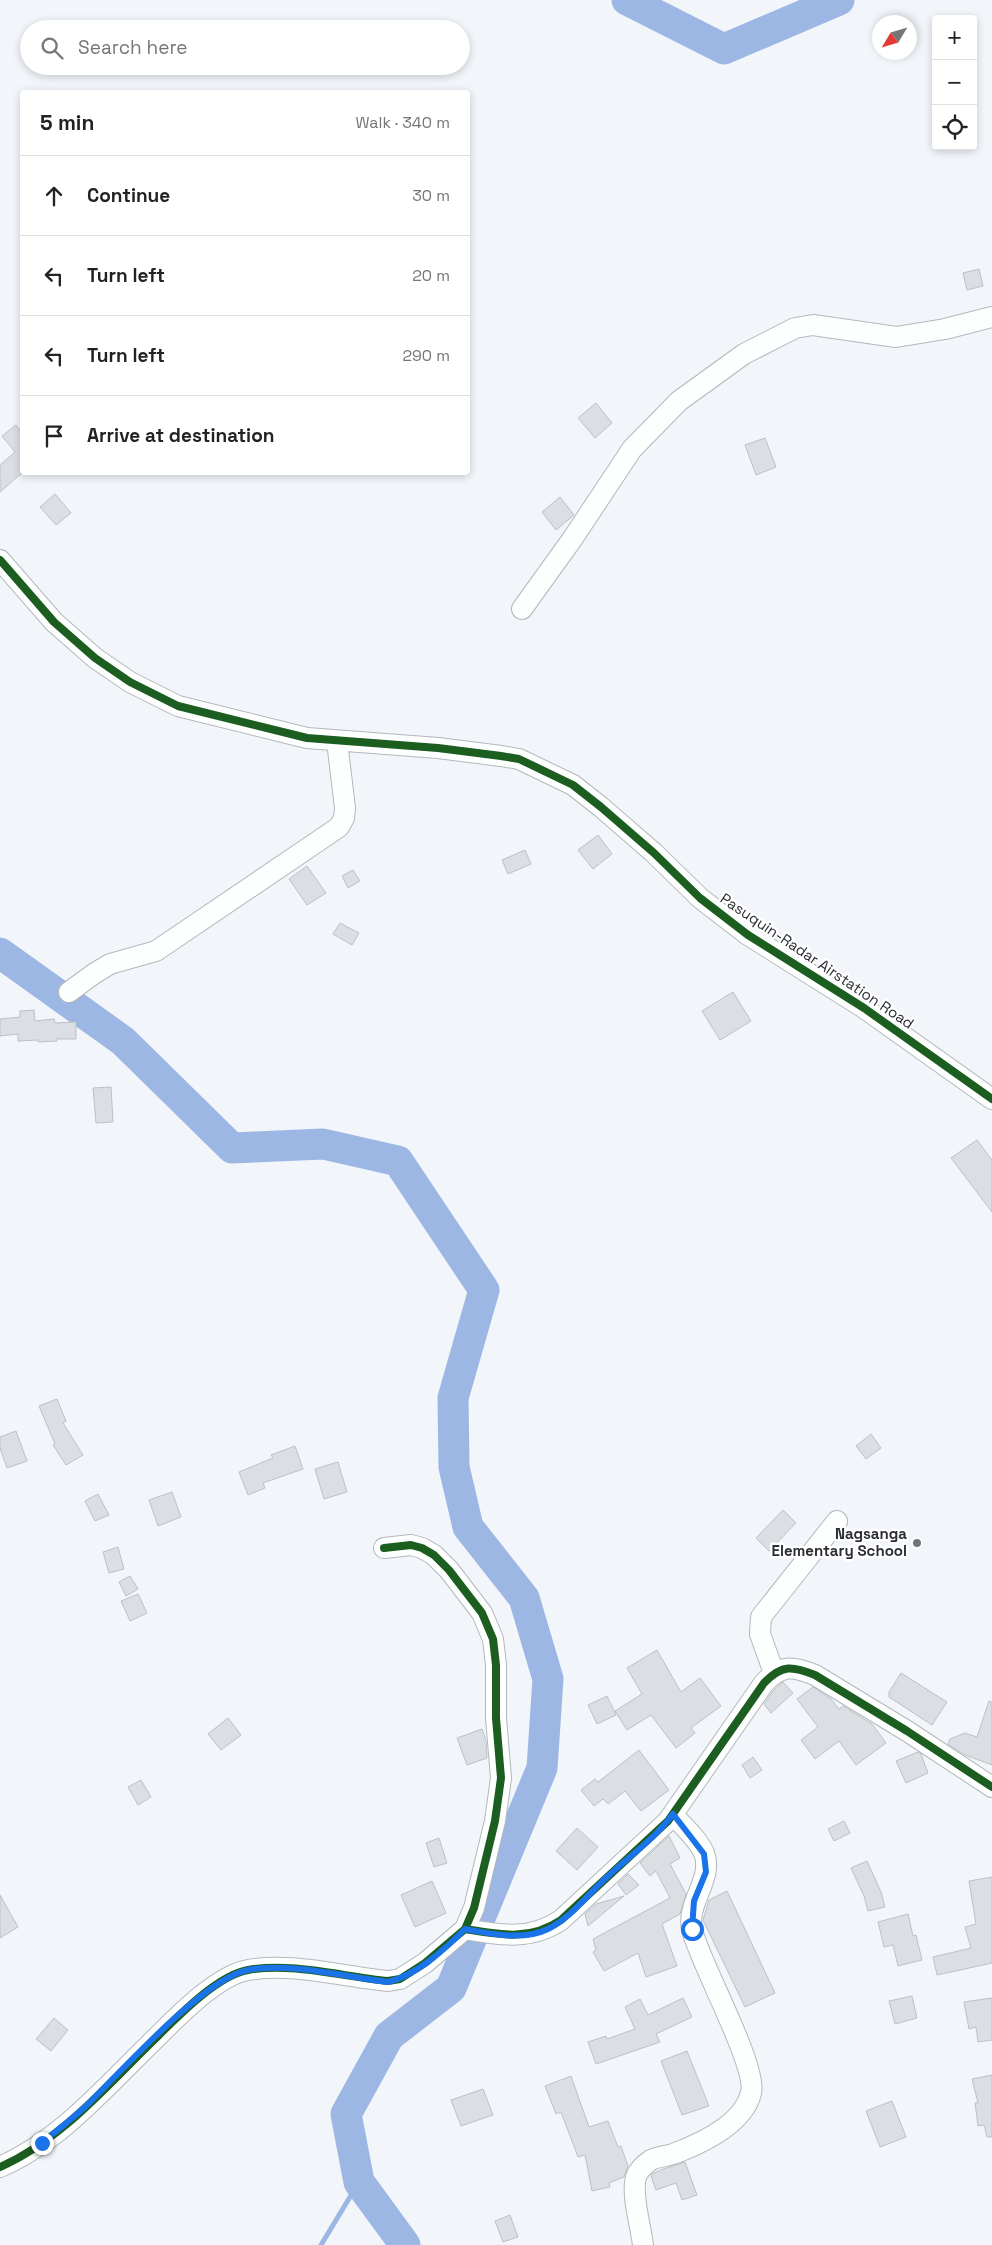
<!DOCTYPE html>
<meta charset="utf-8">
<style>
:root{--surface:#fff;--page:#f2f2f2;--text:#222;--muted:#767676;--line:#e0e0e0}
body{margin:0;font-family:"Space Grotesk",sans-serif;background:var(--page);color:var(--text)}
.controls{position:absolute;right:15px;top:15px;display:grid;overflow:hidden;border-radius:5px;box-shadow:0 2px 8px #0003}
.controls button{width:45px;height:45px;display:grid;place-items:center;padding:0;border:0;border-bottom:1px solid var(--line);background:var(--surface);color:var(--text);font:25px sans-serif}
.compass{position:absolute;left:872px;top:15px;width:45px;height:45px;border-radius:50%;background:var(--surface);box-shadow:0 2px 8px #0003;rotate:232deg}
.stop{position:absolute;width:15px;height:15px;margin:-11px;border:4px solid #1a73e8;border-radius:50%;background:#fff}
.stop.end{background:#1a73e8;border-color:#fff;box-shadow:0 1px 5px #0008}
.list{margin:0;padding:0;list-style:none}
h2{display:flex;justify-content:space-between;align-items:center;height:65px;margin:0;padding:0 20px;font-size:21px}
h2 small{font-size:16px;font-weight:400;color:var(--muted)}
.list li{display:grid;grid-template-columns:32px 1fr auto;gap:15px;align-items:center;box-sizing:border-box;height:80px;padding:0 20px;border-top:1px solid var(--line)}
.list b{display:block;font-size:19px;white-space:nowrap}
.list em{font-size:16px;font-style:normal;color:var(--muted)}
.icon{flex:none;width:28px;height:28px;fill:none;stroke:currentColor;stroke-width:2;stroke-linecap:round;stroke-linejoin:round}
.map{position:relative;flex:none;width:992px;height:2245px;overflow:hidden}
.search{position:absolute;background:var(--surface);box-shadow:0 2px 8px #0003;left:20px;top:20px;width:450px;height:55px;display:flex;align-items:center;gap:12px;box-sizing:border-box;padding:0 18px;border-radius:28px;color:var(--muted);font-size:19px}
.panel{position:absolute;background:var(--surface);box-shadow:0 2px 8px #0003;left:20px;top:90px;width:450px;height:385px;border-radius:5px}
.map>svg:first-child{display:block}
</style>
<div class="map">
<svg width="992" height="2245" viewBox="0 0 992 2245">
<rect width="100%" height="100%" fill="#f2f5fa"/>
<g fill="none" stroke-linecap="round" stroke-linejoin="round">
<!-- stream -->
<path stroke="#9db7e5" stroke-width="5" d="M 321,2245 L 359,2182"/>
<!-- river -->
<path stroke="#9db7e5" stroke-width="31" d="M 627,0 L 724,49 L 839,0
M 0,953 L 123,1041 L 232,1148 L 323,1144 L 398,1161 L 484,1290 L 453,1398 L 454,1467 L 468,1527 L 524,1598 L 548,1679 L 542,1768 L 451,1988 L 389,2036 L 346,2114 L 359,2182 L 405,2245"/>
</g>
<!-- building -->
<path fill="#dbdee3" stroke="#bdc0c4" d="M 979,269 L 983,286 L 967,290 L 963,273 Z
M 596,403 L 612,423 L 595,438 L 578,418 Z
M 16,425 L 22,433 L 22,473 L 0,492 L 0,465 L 15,452 L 2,436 Z
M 765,438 L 776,467 L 756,475 L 745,445 Z
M 55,494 L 71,513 L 56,525 L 40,507 Z
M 560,497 L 574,515 L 556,530 L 542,512 Z
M 598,835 L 612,854 L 593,869 L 578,850 Z
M 525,850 L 531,864 L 508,874 L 502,860 Z
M 307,866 L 326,893 L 307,905 L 289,879 Z
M 353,870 L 360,881 L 348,888 L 342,876 Z
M 340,923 L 359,933 L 352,945 L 333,934 Z
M 733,992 L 751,1021 L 720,1040 L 702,1011 Z
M 34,1010 L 35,1021 L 54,1019 L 55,1023 L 76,1022 L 76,1039 L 56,1039 L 57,1041 L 38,1042 L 38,1040 L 18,1041 L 18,1034 L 0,1036 L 0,1019 L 20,1017 L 20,1011 Z
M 111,1087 L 113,1122 L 96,1123 L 93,1088 Z
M 977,1140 L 992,1160 L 992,1212 L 951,1158 Z
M 57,1399 L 66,1421 L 63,1423 L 83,1455 L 66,1465 L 53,1445 L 55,1444 L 39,1406 Z
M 16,1431 L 27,1461 L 7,1468 L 0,1448 L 0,1437 Z
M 871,1434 L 881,1448 L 866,1459 L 856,1446 Z
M 295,1446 L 303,1469 L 263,1483 L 265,1488 L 248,1495 L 239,1472 L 273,1458 L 271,1455 Z
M 338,1462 L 347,1492 L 324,1499 L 315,1469 Z
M 172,1492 L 181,1517 L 158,1526 L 149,1500 Z
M 98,1494 L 109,1515 L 95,1521 L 85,1501 Z
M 783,1510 L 796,1523 L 769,1551 L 756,1538 Z
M 118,1547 L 124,1569 L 109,1573 L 103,1552 Z
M 130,1576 L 138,1589 L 126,1596 L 119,1582 Z
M 138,1594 L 147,1613 L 130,1621 L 121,1601 Z
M 657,1650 L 681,1692 L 700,1678 L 721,1706 L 691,1728 L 695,1733 L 676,1748 L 651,1715 L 627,1730 L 615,1711 L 642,1694 L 627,1668 Z
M 901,1673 L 947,1702 L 932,1725 L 889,1697 L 889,1692 Z
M 783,1682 L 793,1693 L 771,1713 L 764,1704 L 773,1691 Z
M 813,1687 L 831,1699 L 839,1709 L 843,1706 L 872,1724 L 886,1743 L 856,1765 L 839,1741 L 815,1759 L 801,1740 L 818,1727 L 797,1699 Z
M 607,1696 L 616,1715 L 597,1724 L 588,1705 Z
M 989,1701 L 992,1702 L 992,1765 L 965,1755 L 948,1744 L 950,1739 L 965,1733 L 977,1737 Z
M 228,1718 L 241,1735 L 221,1750 L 208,1734 Z
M 482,1729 L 486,1741 L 487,1758 L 467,1765 L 457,1738 Z
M 639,1750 L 669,1790 L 641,1811 L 625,1791 L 608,1804 L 603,1799 L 594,1806 L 581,1790 L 595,1779 L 598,1782 Z
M 918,1752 L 921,1754 L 928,1773 L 906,1783 L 896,1761 Z
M 753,1757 L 762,1770 L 750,1778 L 742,1765 Z
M 141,1780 L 151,1797 L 138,1805 L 128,1787 Z
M 844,1821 L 850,1833 L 834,1841 L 828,1829 Z
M 577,1828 L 598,1847 L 577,1870 L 556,1851 Z
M 669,1836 L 680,1858 L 670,1864 L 686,1894 L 680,1914 L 662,1924 L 677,1966 L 646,1977 L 638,1953 L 604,1971 L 593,1952 L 596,1950 L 593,1939 L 670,1898 L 656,1871 L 650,1876 L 640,1863 Z
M 439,1838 L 447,1863 L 434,1867 L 426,1843 Z
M 867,1861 L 881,1892 L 885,1907 L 868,1911 L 864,1896 L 851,1868 Z
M 628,1874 L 639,1885 L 626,1895 L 618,1884 Z
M 992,1877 L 992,1963 L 937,1975 L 933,1957 L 971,1948 L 965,1927 L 976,1924 L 969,1881 Z
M 432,1881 L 446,1913 L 415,1927 L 401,1895 Z
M 727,1891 L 775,1993 L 745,2007 L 703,1920 L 709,1900 Z
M 0,1895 L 18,1927 L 0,1938 Z
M 624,1896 L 588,1926 L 585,1914 L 596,1904 Z
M 908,1914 L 913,1936 L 916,1935 L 922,1960 L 898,1966 L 893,1945 L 884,1947 L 878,1922 Z
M 912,1996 L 917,2018 L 895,2024 L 889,2001 Z
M 683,1998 L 692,2017 L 656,2034 L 660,2042 L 596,2064 L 588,2042 L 606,2036 L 607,2039 L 635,2029 L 625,2007 L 640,1999 L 648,2015 Z
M 992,1998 L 992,2040 L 978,2042 L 976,2027 L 969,2029 L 964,2002 Z
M 54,2018 L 68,2030 L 51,2051 L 36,2039 Z
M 687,2051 L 709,2106 L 682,2115 L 661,2061 Z
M 992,2075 L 992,2137 L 987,2137 L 984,2125 L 978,2126 L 975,2103 L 978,2103 L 972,2079 Z
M 571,2076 L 589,2127 L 608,2121 L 618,2147 L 621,2146 L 628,2166 L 624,2177 L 609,2183 L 610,2187 L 592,2191 L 585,2155 L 578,2157 L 561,2112 L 556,2114 L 545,2086 Z
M 483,2089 L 493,2115 L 461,2126 L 451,2100 Z
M 892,2101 L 906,2137 L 880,2147 L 866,2111 Z
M 685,2162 L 697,2195 L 682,2200 L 676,2183 L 656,2190 L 651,2176 L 652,2174 L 663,2169 Z
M 510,2215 L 518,2237 L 503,2242 L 495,2221 Z"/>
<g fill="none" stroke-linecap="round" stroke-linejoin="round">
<defs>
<path id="street" d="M 0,560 L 54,622 L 95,658 L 130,682 L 178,706 L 307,738 L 438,748 L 501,756 L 519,759 L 573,785 L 601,807 L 654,853 L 700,898 L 748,935 L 864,1008 L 992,1099
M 522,609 L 573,538 L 632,449 L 679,401 L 744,354 L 795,328 L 813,325 L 896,337 L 945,329 L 992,317
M 69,992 L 95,973 L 110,964 L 156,951 L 339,827 L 344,818 L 345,808 L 337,741
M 774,1673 L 760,1634 L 761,1617 L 837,1521
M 465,1929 C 500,1935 530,1941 561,1920 L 668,1821 L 764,1683 C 782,1664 793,1666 815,1675 L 907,1731 L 992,1787
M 0,2167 C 62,2140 109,2083 157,2037 C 178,2016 218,1975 248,1970 C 292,1962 344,1977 388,1981 L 400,1979 L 425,1963 L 465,1929 L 474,1908 L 495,1821 L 501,1778 L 496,1718 L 496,1665 L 493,1639 L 482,1613 L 449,1570 L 434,1555 L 422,1548 L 411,1545 L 384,1548
M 643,2245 C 641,2227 631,2194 636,2177 C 638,2171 645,2164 651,2160 C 657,2157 666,2156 673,2154 C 700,2144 743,2125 751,2093 C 758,2067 700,1963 692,1930 C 686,1902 714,1879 704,1853 C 698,1839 683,1826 673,1815"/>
</defs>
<!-- street casing -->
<use href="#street" stroke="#b5b7bc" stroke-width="22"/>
<!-- street -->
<use href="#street" stroke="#fdfefe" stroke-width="20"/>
<defs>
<path id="cycleway" d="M 0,560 L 54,622 L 95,658 L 130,682 L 178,706 L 307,738 L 438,748 L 501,756 L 519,759 L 573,785 L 601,807 L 654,853 L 700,898 L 748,935 L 864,1008 L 992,1099
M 465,1929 C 500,1935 530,1941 561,1920 L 668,1821 L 764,1683 C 782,1664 793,1666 815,1675 L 907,1731 L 992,1787
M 0,2167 C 62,2140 109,2083 157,2037 C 178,2016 218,1975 248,1970 C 292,1962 344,1977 388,1981 L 400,1979 L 425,1963 L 465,1929 L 474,1908 L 495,1821 L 501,1778 L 496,1718 L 496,1665 L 493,1639 L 482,1613 L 449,1570 L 434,1555 L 422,1548 L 411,1545 L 384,1548"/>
</defs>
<!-- cycleway casing -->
<use href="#cycleway" stroke="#fff" stroke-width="11"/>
<!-- cycleway -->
<use href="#cycleway" stroke="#1b5e20" stroke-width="8"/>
</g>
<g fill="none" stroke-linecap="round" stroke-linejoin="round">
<!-- route -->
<path stroke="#1a73e8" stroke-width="6" d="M 42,2143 C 56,2131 72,2119 86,2106 C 120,2073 204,1978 248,1970 C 290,1962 345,1977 388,1982 C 417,1975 444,1950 465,1929 C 490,1934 524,1941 548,1929 C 571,1918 588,1894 606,1878 C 628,1857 655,1839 673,1814 L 704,1854 L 706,1872 L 694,1901 L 692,1929"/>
</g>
<!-- markers -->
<circle fill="#717478" stroke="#fff" stroke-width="2" cx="917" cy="1543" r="5"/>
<g text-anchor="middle" stroke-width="4.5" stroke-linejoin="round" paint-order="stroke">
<!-- street labels -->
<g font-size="15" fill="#2b2e32" stroke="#fff">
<text transform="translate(817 961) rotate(34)" y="5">Pasuquin-Radar Airstation Road</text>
</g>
<!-- poi labels -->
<g font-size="15" font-weight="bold" fill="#2b2e32" stroke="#fff" text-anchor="end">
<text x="907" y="1539">Nagsanga<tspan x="907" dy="17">Elementary School</tspan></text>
</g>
</g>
</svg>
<div class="controls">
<button>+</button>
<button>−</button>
<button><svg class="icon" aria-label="locate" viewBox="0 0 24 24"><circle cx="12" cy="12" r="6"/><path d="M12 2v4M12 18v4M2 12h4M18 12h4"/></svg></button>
</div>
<svg class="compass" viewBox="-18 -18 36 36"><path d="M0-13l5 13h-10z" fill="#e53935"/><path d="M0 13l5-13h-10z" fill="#767676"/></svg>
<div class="stop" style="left:692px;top:1929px"></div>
<div class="stop end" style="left:42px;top:2143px"></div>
<div class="search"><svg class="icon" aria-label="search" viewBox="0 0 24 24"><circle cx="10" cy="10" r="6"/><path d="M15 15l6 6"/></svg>Search here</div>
<section class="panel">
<h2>5 min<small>Walk · 340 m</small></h2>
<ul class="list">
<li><svg class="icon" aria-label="ahead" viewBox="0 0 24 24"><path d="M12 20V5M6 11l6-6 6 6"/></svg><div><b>Continue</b></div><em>30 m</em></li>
<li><svg class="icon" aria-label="left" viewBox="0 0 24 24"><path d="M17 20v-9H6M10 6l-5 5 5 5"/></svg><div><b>Turn left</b></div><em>20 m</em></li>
<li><svg class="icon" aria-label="left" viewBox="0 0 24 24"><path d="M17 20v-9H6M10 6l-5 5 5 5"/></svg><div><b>Turn left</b></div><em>290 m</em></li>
<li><svg class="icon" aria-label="arrive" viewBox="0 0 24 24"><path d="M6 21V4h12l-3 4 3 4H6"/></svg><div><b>Arrive at destination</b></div></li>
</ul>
</section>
</div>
